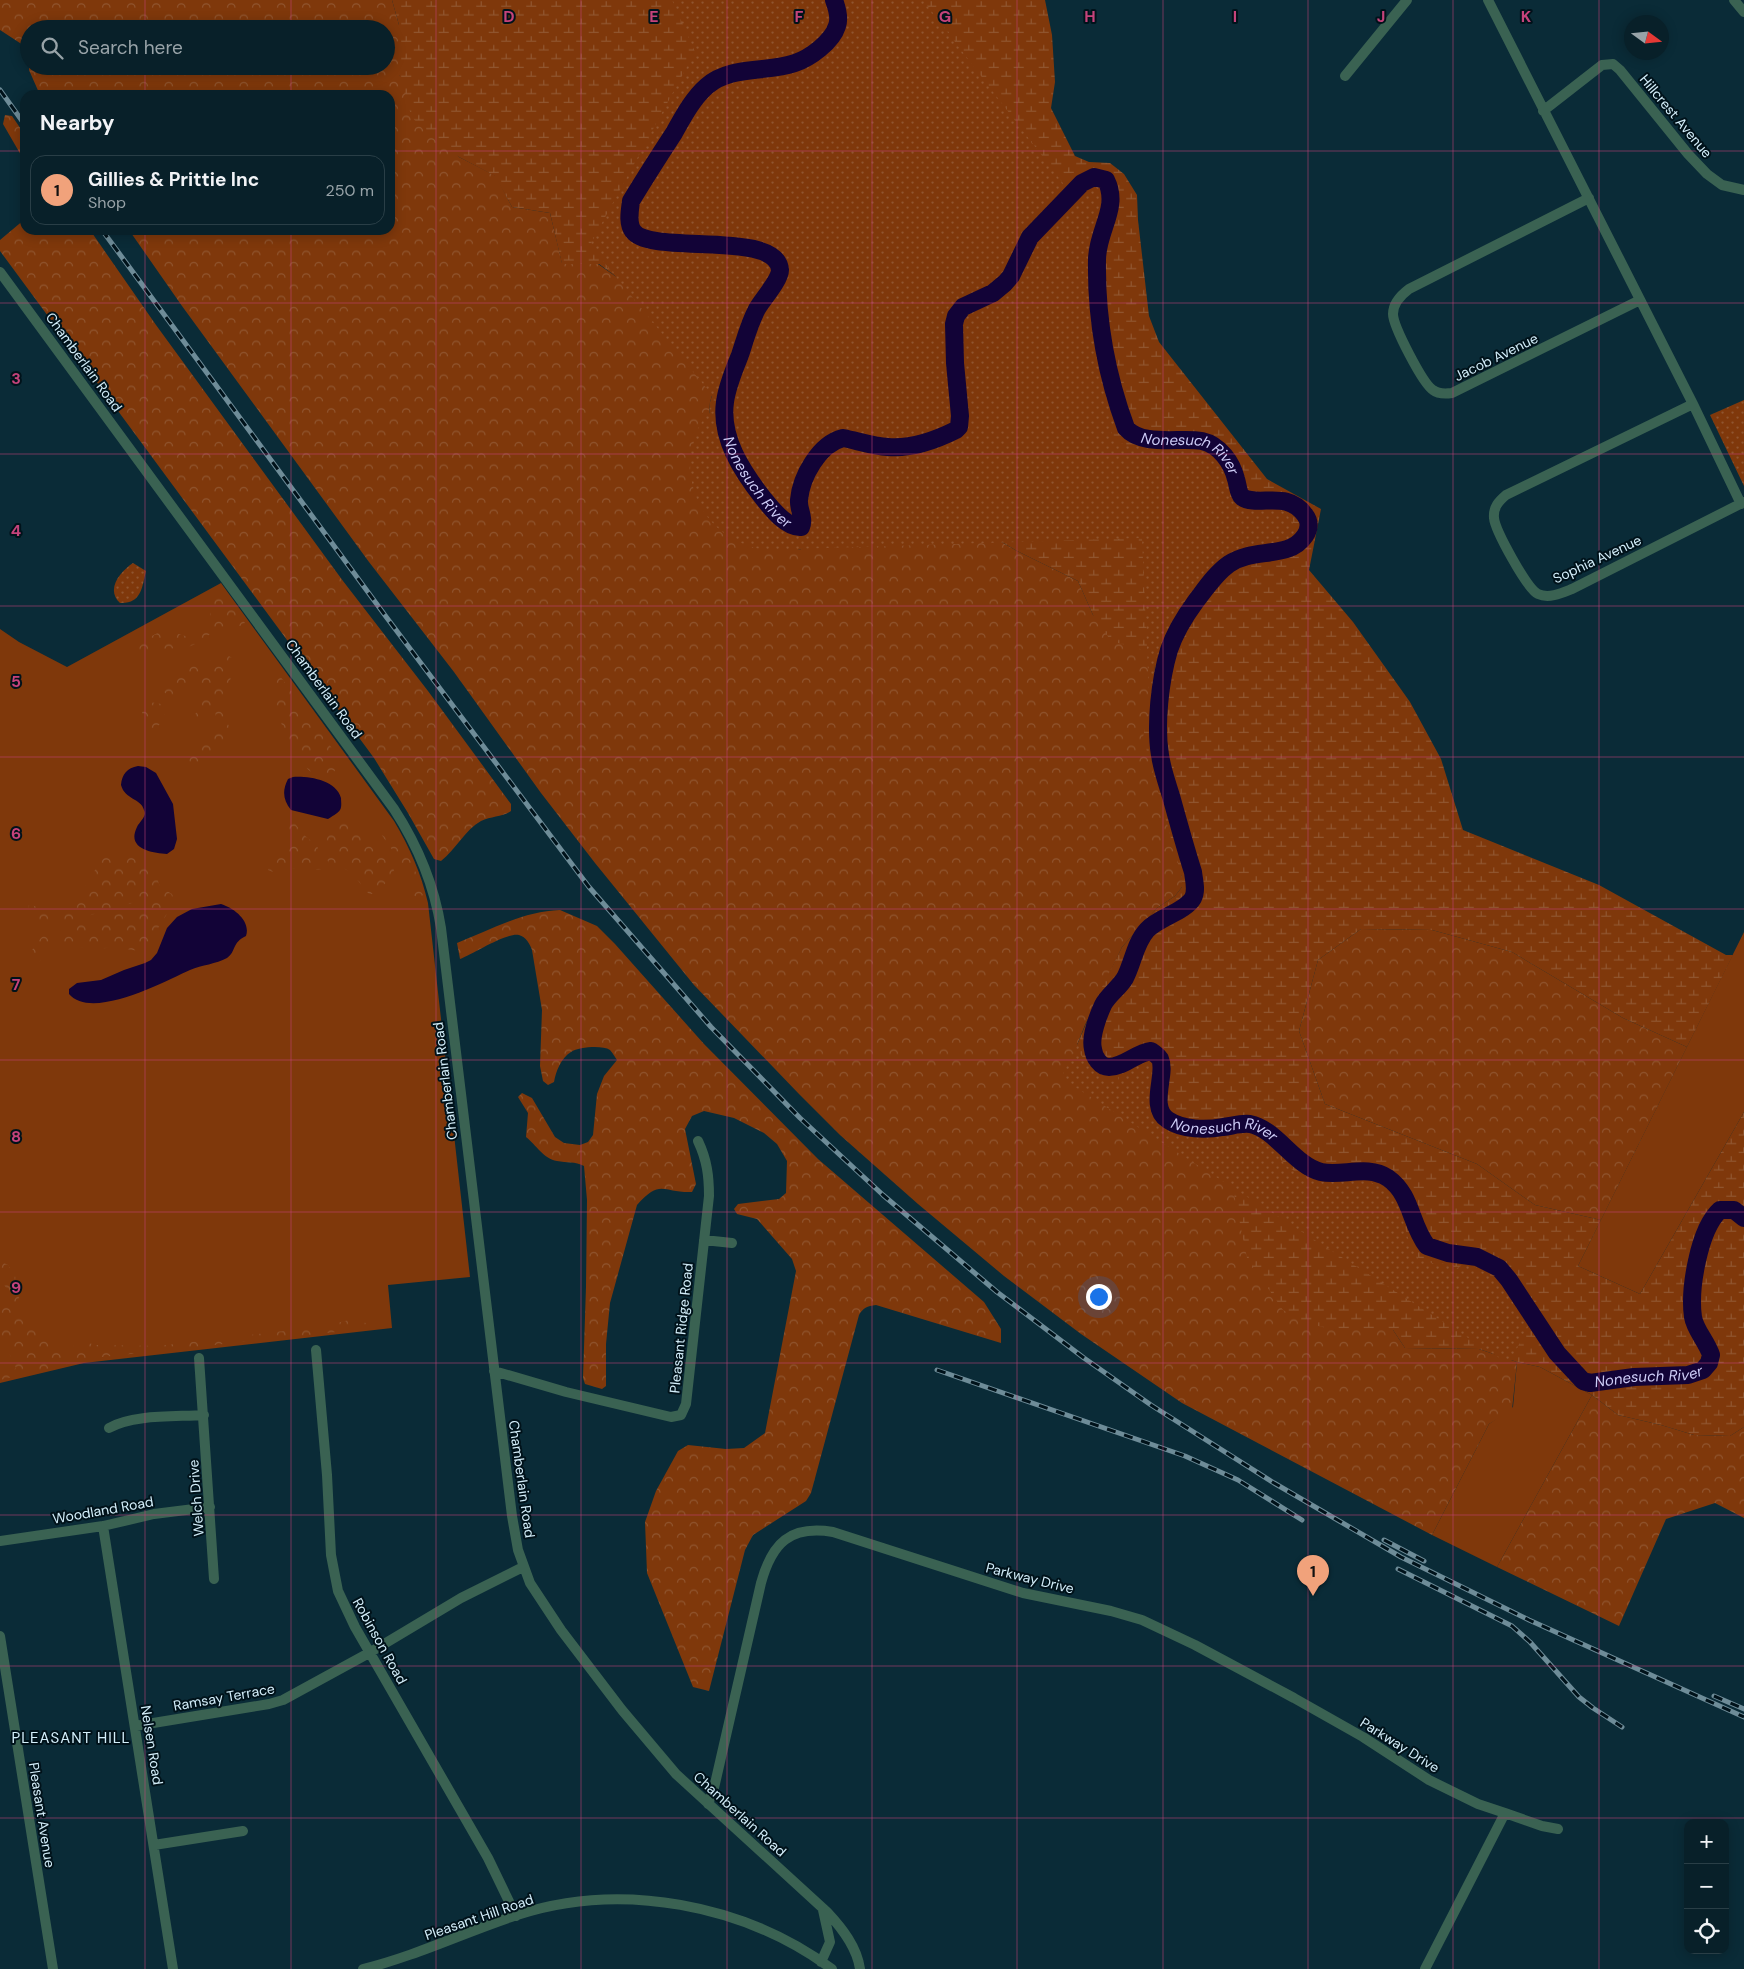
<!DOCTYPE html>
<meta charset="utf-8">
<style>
:root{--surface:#082029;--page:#162d35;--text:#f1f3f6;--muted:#98a3a8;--line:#293e46;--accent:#f1a27b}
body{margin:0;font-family:"DM Sans",sans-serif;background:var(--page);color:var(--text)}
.controls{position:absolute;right:15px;bottom:15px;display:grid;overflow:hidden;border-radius:10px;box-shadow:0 2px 12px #0003}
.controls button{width:45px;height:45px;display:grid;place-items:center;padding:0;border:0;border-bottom:1px solid var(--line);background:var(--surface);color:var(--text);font:25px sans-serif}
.compass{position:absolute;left:1624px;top:15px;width:45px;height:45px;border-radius:50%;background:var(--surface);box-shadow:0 2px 12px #0003;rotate:105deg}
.you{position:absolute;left:1098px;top:1296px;width:18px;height:18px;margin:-12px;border:4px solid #fff;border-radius:50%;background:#1a73e8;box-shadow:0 0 0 8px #1a73e833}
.badge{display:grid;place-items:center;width:32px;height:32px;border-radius:50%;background:var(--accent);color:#111;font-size:16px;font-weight:700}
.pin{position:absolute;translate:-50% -41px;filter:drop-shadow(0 1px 2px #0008)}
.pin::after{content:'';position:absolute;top:26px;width:18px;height:15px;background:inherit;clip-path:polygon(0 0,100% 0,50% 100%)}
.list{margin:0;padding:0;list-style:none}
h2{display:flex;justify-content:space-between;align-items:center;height:65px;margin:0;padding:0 20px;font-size:21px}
h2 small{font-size:16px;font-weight:400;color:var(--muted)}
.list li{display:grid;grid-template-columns:32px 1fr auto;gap:15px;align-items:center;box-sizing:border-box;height:70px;margin:0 10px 10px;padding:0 10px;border:1px solid var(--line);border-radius:15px}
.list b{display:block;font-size:19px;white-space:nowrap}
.list p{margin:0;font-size:16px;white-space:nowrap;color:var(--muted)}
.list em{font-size:16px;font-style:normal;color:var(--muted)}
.icon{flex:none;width:28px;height:28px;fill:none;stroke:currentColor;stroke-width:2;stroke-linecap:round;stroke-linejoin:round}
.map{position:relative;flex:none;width:1744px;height:1969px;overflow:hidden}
.search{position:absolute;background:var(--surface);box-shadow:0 2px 12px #0003;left:20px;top:20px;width:375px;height:55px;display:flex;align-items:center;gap:12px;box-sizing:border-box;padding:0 18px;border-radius:28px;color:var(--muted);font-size:19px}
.panel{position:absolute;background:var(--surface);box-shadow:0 2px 12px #0003;left:20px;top:90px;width:375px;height:145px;border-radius:15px}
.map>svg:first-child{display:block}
</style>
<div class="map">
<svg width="1744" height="1969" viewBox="0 0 1744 1969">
<defs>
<pattern id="forest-crowns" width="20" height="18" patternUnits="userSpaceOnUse" patternTransform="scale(1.25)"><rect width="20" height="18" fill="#7f380b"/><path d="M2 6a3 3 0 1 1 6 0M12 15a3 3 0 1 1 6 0" fill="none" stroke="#90552f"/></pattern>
<pattern id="wetland-marsh" width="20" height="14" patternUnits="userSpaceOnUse" patternTransform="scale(1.25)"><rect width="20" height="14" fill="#7f380b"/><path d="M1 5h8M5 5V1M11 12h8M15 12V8" fill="none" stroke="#90552f"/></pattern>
<pattern id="park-dots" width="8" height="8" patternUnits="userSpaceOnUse" patternTransform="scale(1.25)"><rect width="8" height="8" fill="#7f380b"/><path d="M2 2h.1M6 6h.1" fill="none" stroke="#90552f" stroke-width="1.8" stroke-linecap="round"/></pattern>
</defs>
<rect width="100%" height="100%" fill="#0a2b37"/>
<!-- grass -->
<path fill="#7f380b" d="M 221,583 L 394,821 C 410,848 421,873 428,903 L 470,1277 L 388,1285 L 392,1328 L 84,1363 L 0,1383 L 0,629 L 19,642 L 67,667 Z
M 1744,932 L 1744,1112 L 1640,1294 L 1578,1266 Z
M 1517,1362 L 1540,1367 L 1592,1395 L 1497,1567 L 1432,1535 L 1489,1424 L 1513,1407 Z"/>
<!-- forest -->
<path fill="url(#forest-crowns)" d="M 0,0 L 392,0 L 399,25 L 399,75 L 459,157 L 496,176 L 512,207 L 550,213 L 562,263 L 598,264 L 625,283 L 716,383 L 710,402 L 709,417 L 799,550 L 829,535 L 947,510 L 1017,551 L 1078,581 L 1093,615 L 1155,653 L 1153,695 L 1182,878 L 1182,887 L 1175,896 L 1157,908 L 1122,947 L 1085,1025 L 1077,1045 L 1147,1068 L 1231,1179 L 1335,1330 L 1393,1330 L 1405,1348 L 1479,1349 L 1517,1362 L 1512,1410 L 1489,1424 L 1432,1535 L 1182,1403 L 1081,1334 L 1004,1276 L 918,1204 L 840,1135 L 799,1094 L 694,985 L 595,863 L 541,793 L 454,672 L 369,562 L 182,306 L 129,230 L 390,230 L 390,95 L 40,95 L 29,70 L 29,66 L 386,66 L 386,29 L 29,29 L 29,53 L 23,45 L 0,30 Z
M 5,115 L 12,116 L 25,135 L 25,162 L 3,124 Z
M 25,219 L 25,230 L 90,230 L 156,325 L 343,581 L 428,691 L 511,804 L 511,811 C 502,817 491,816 481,821 C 465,830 456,849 441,861 L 434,859 L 408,813 L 374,758 L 0,251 L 0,240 Z
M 218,591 L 226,598 L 245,623 L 240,626 C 226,625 225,632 214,631 L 200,642 L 186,648 L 155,649 L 150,663 C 143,666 139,661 135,655 C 138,644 156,630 168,631 C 177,632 187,639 195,636 C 223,626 200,599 218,591 Z
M 229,656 L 232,658 C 235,674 226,687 225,703 C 224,708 225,714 226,719 C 227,724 231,728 231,733 C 229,747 208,764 196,766 L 190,763 L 189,759 C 200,742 222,737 215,712 L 210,713 L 201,723 L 192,723 L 189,720 L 201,708 L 203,689 C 190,679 182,695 169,696 L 164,692 L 161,686 L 167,678 L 189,666 Z
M 280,676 L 339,758 L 336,769 L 329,778 C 322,777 316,776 310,771 C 294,759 261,691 280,676 Z
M 145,701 L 161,704 L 166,710 L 161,723 L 153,731 L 148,729 L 142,712 L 141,703 Z
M 341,816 L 352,820 L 365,834 L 373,839 L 392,864 L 395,874 L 374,894 L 369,894 C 358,882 349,864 330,866 C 323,851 320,840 325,824 Z
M 294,822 L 303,834 L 317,846 L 326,868 C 308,874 291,864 273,872 L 268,870 C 270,855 284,855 290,844 L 285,829 L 287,825 Z
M 381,834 L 387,835 L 392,838 L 411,861 L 421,885 L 423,895 L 418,898 L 409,892 L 416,889 L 416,881 L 408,873 Z
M 109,854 C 129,854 147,860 162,874 L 158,881 L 160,887 L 172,894 L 173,897 L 170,909 L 155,933 L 150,949 L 146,952 L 113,947 L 92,950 L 61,943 L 50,947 L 36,966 L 29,970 C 26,958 34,944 43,936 L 61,935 L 69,928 L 139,908 L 143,909 L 153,904 L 153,901 L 149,898 L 67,922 L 46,924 L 34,920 L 26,913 L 29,905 C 35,905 39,909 44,910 C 49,910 56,910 60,909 C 84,905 93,862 109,854 Z
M 560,910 L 597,926 L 615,944 L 704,1044 L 818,1159 L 984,1302 L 1001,1329 L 1001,1343 L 876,1305 C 867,1306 863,1308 859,1315 L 811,1493 L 806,1501 L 753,1535 L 745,1550 L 709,1691 L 693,1687 L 647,1573 L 645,1522 L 656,1491 L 678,1451 L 688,1445 L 726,1449 L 744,1448 L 765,1433 L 796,1271 L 792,1259 L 757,1219 L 737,1214 L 734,1209 L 738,1204 L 779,1199 L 786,1193 L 787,1161 L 777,1144 L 764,1133 L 734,1118 L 704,1111 L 692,1116 L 685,1129 L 696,1184 L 692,1192 C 662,1193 661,1178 637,1205 L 610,1303 L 606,1344 L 606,1386 L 602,1389 L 585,1384 L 583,1378 L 586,1287 L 587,1200 L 584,1166 C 575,1161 567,1163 557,1161 C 544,1159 536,1145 526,1137 L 528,1113 L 518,1097 L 522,1093 L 532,1098 L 555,1137 L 564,1143 L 580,1145 L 588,1142 L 593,1135 L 597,1094 L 604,1076 L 617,1060 C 615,1057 612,1052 610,1050 C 602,1045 579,1047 571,1052 C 561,1058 556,1071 554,1082 L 548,1085 L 543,1081 L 540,1066 L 542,1010 L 532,950 C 530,944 526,937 519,935 C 507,932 473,954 460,959 L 457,943 C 490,930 524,911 560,910 Z
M 1361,929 L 1432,930 L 1512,952 L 1623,1018 L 1687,1047 L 1601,1220 L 1535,1205 L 1477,1164 L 1325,1104 L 1299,1031 L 1318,960 Z
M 0,1261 L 8,1265 L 15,1276 L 20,1304 L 56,1352 L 66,1355 L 73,1350 L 73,1339 L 96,1345 L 158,1346 L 325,1326 L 349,1320 L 366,1323 L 369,1327 L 365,1329 L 93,1358 L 0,1380 L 0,1356 L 9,1369 L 13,1370 L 16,1368 L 7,1348 L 0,1336 L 0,1300 L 6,1302 L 10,1301 L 12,1295 L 0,1280 Z
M 1592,1395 L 1618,1415 L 1661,1425 L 1694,1435 L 1730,1436 L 1744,1427 L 1744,1518 L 1715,1503 L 1666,1519 L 1619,1626 L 1497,1567 Z"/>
<!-- wetland -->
<path fill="url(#wetland-marsh)" d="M 392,0 L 1045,0 L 1052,35 L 1055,82 L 1051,108 L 1075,156 L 1089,162 L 1110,163 L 1124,174 L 1137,195 L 1138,220 L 1149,316 L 1159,342 L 1267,479 L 1321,509 L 1309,570 L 1353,622 L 1410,702 L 1441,759 L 1463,830 L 1599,885 L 1726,955 L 1733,955 L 1687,1047 L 1623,1018 L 1512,952 L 1432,930 L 1361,929 L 1318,960 L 1299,1031 L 1325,1104 L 1477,1164 L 1535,1205 L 1601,1220 L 1578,1266 L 1640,1294 L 1744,1112 L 1744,1427 L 1730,1436 L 1694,1435 L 1661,1425 L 1618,1415 L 1592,1395 L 1540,1367 L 1517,1362 L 1479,1349 L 1405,1348 L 1393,1330 L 1335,1330 L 1306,1323 L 1283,1310 L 1247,1258 L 1231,1179 L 1159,1133 L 1147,1068 L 1122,1079 L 1110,1081 L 1099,1076 L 1081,1058 L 1077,1045 L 1100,991 L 1122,947 L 1157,908 L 1175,896 L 1182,887 L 1182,878 L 1143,737 L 1153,695 L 1155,653 L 1111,641 L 1093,615 L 1078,581 L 1017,551 L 948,510 L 829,535 L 799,550 L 762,523 L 709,417 L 710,402 L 716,383 L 625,283 L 599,264 L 562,264 L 550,213 L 512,207 L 495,176 L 459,157 L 412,118 L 399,75 L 399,25 Z"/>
<!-- park -->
<path fill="url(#park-dots)" d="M 672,0 L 923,0 L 1075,199 L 1092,184 L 1100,185 L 1103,189 L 1102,210 L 1091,239 L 1089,274 L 1092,311 L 1092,330 L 1102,380 L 1115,416 L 1114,423 L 1111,431 C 1114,439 1117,441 1125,445 L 1192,446 L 1204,449 L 1219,463 L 1222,471 L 1229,479 L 1230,498 L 1235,504 L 1245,509 L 1251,509 L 1258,505 L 1269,504 L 1286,513 L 1296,529 L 1295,535 L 1282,542 L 1244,550 L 1226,556 L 1220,560 L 1184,600 L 1158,651 L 1154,669 L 1154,704 L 1150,716 L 1142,538 L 764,550 C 725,542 697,517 691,477 C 689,463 690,448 695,435 C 699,426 704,416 713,411 L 716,400 L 590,245 L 695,52 Z
M 1744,400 L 1744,486 L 1710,415 Z
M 133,563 L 146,571 C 142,588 141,604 120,603 C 105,589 121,571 133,563 Z
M 1081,1038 L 1079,1047 L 1080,1054 L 1104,1082 L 1118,1081 L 1119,1077 L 1116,1071 L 1117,1069 L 1142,1058 L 1147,1059 C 1159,1078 1142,1103 1157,1122 C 1175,1144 1203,1136 1229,1135 C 1237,1134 1243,1131 1251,1133 C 1263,1137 1278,1158 1288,1167 C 1296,1173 1313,1179 1323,1182 L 1327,1179 L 1365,1179 L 1376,1185 C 1381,1182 1381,1176 1386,1174 L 1390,1176 C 1403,1202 1402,1235 1418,1259 L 1436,1264 L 1451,1263 L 1455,1269 L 1465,1264 L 1476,1264 L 1478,1266 L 1475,1269 L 1489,1273 L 1491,1277 L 1501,1279 L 1507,1287 L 1508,1295 L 1529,1325 L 1509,1364 L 1061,1078 Z"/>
<!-- water -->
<path fill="#120337" d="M 138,766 L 146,767 L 156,773 L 173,804 L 177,839 L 174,849 L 167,854 C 152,853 126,849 137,827 C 140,821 147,817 144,810 C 141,798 125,800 121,785 C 122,774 127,768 138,766 Z
M 293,777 C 309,776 336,780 341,798 C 341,801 342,807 340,810 C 338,813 331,817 328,819 L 291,810 C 283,800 282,791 288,779 Z
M 221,904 C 234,908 251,921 246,936 C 232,942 236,952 227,958 C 216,964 202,965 190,970 C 165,981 92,1021 69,994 L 69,989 L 77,983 L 101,980 L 124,970 L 145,963 L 151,960 L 157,953 L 167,928 L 177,917 L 192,909 Z"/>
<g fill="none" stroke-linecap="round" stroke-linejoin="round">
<!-- river -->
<path stroke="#120337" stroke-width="18" id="s1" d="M 834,0 C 837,8 840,18 837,26 C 832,42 810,58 795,63 C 767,73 731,65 707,86 C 693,98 683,117 674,133 C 659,156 645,178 631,201 C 630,210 627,223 633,231 C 650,256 777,229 780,270 C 780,280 762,300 757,309 C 749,324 745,340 740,355 C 734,370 727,386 725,402 C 720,438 742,471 763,498 C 771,508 786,528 801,527 C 805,518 798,509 799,500 C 801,477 819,444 843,438 C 858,441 873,446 888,447 C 911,449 936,440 956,430 L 959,427 L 960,416 L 955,363 L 954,324 L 956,316 L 963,307 L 993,293 L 1005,283 L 1011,276 L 1030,237 L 1082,183 L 1094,177 L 1106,180 C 1120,208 1097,230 1097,260 C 1096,318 1106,374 1126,428 C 1142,447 1181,437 1202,441 C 1220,445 1232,463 1236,479 C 1238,485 1238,493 1242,497 C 1258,508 1287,489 1305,515 C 1316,529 1300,545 1287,549 C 1267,555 1247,552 1229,564 C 1216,573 1206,588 1196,601 C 1185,616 1175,632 1169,650 C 1160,680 1155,725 1160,755 C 1162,769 1167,783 1171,796 C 1178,821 1185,847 1193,872 C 1194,881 1197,890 1193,898 C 1185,912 1159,917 1147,930 C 1135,943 1133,963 1125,978 C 1119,988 1108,995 1103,1005 C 1098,1016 1090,1037 1093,1049 C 1094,1057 1100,1067 1109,1067 C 1124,1067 1136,1053 1151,1051 C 1154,1053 1158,1056 1160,1059 C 1167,1074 1148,1107 1168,1120 C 1183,1130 1206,1130 1223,1127 C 1232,1126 1240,1123 1250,1124 C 1276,1129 1294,1165 1321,1172 C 1342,1177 1367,1164 1388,1178 C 1412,1195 1410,1224 1427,1246 L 1448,1253 L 1477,1257 L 1499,1268 L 1509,1280 L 1557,1353 L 1583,1381 L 1590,1383 L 1634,1377 L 1688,1375 L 1703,1370 L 1709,1363 L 1711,1355 C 1707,1342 1695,1330 1693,1317 C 1689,1289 1699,1229 1720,1210 L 1734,1210 L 1744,1218"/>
<!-- minor -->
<path stroke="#3a6252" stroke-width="10" d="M 1488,0 L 1693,404 L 1741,504
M 1734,0 L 1744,12
M 1345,76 L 1407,0
M 1543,111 L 1602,65 L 1613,64 L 1620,70 L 1688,154 L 1707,174 L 1722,185 L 1744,190
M 1589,198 L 1409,289 C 1401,295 1393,303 1393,314 C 1393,326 1423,384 1433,390 C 1438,394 1445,394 1452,393 L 1640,300
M 0,272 L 394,809 C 418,846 434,884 441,928 L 512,1516 L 518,1550 L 530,1583 L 561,1630 L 622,1710 L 676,1774 L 827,1912 C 842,1928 857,1947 860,1969
M 1693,404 L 1506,495 C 1499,501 1493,507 1494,518 C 1495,530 1527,589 1538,594 C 1549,599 1562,593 1572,589 L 1744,502
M 704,1240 L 732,1243
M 316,1350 L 327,1475 L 331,1555 L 338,1591 L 355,1627 L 488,1858 L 516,1916
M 199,1358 L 214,1579
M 494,1371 L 566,1392 L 671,1417 L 681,1415 L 686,1404 L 709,1196 C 709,1176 707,1160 698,1141
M 109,1428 C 133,1414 176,1417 204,1415
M 103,1526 L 173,1969
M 0,1541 L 103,1526 L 154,1514 L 210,1507
M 0,1636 L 53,1969
M 135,1726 L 269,1704 L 283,1700 L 369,1653 L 461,1598 L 523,1567
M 708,1804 L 714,1788 L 761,1583 C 772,1543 790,1525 833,1532 L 1023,1593 L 1111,1611 L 1142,1620 L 1195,1645 L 1294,1698 L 1363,1737 L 1429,1780 L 1478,1804 L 1505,1813 L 1425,1969
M 1505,1813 L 1542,1826 L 1558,1829
M 154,1845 L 243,1831
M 821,1962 L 830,1942 L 823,1910
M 363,1969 C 416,1956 465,1932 517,1915 C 621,1881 744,1904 832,1969"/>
<defs>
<path id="rail" d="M 0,90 L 25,125
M 102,230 L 387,618 L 589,887 L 711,1027 L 800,1118 L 883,1195 L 997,1292 L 1084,1358 L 1151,1405 L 1274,1483 L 1401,1557 L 1529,1620 L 1744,1717
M 937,1370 L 1185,1456 L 1238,1480 L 1302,1520
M 1384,1540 L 1424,1561
M 1398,1569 L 1512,1626 L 1530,1642 L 1579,1697 L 1593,1708 L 1622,1727
M 1714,1696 L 1744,1709"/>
</defs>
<!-- rail casing -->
<use href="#rail" stroke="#6e8c98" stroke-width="5"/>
<!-- rail -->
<use href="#rail" stroke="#00121a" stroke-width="3" stroke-dasharray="9" stroke-linecap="butt"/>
</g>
<!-- grid -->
<path fill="none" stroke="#c5437b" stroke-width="1" stroke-opacity="0.55" d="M 145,0 L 145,29M 291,0 L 291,29M 436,0 L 436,1969M 581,0 L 581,1969M 727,0 L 727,1969M 872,0 L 872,1969M 1017,0 L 1017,1969M 1163,0 L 1163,1969M 1308,0 L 1308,1969M 1453,0 L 1453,1969M 1599,0 L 1599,1969M 145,66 L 145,95M 291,66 L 291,95M 0,151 L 25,151M 390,151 L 1744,151M 145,230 L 145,1969M 291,230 L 291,1969M 0,303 L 1744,303M 0,454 L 1744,454M 0,606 L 1744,606M 0,757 L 1744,757M 0,909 L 1744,909M 0,1060 L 1744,1060M 0,1212 L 1744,1212M 0,1363 L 1744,1363M 0,1515 L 1744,1515M 0,1666 L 1744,1666M 0,1818 L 1744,1818"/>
<g text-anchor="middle" stroke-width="4" stroke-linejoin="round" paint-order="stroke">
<!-- street labels -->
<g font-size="14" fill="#d3eefa" stroke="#00121a">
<text transform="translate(1676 116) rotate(50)" y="5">Hillcrest Avenue</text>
<text transform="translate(1496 357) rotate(-26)" y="5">Jacob Avenue</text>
<text transform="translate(84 362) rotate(54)" y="5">Chamberlain Road</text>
<text transform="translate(1597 559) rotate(-25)" y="5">Sophia Avenue</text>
<text transform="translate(324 689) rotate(54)" y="5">Chamberlain Road</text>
<text transform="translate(445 1081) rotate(-97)" y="5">Chamberlain Road</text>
<text transform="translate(681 1328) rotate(-84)" y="5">Pleasant Ridge Road</text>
<text transform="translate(522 1479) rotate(82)" y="5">Chamberlain Road</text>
<text transform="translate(196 1498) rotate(-94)" y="5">Welch Drive</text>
<text transform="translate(103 1510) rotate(-10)" y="5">Woodland Road</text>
<text transform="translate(1030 1578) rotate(14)" y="5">Parkway Drive</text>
<text transform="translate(380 1641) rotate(61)" y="5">Robinson Road</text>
<text transform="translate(224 1697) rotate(-10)" y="5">Ramsay Terrace</text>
<text transform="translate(152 1745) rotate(81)" y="5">Nelsen Road</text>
<text transform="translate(1400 1745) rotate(32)" y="5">Parkway Drive</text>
<text transform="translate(740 1814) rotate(42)" y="5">Chamberlain Road</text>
<text transform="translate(42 1815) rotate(81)" y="5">Pleasant Avenue</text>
<text transform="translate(479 1917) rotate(-19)" y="5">Pleasant Hill Road</text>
</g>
<!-- water labels -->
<g font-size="15" font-style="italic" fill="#cdccf6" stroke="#00121a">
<text dy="5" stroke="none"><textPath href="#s1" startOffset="1685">Nonesuch River</textPath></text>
<text dy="5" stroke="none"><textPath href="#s1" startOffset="739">Nonesuch River</textPath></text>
<text dy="5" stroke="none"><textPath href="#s1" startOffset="2695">Nonesuch River</textPath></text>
<text dy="5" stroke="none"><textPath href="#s1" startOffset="3238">Nonesuch River</textPath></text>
</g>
<!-- neighbourhood labels -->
<g font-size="15" letter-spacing="1" fill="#d3eefa" stroke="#00121a">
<text x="71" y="1743">PLEASANT HILL</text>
</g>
</g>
<g font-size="16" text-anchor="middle" font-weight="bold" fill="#c5437b" stroke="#00121a" stroke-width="4" stroke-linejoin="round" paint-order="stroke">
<text x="509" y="22">D</text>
<text x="654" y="22">E</text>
<text x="799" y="22">F</text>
<text x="945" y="22">G</text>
<text x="1090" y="22">H</text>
<text x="1235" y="22">I</text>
<text x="1381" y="22">J</text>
<text x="1526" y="22">K</text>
<text x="16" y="384">3</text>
<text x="16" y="536">4</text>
<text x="16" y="687">5</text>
<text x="16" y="839">6</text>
<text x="16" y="990">7</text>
<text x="16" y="1142">8</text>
<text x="16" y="1293">9</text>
</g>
</svg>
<div class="controls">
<button>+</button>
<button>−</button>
<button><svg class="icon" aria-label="locate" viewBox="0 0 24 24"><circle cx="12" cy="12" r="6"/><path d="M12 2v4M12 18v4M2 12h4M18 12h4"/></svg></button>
</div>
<svg class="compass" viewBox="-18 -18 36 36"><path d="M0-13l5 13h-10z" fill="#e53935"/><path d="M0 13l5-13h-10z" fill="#98a3a8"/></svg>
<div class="you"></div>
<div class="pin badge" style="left:1313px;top:1596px">1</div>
<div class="search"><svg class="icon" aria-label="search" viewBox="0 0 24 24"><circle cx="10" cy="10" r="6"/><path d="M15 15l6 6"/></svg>Search here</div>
<section class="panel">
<h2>Nearby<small></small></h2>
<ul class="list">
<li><span class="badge">1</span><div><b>Gillies &amp; Prittie Inc</b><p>Shop</p></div><em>250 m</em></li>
</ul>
</section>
</div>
